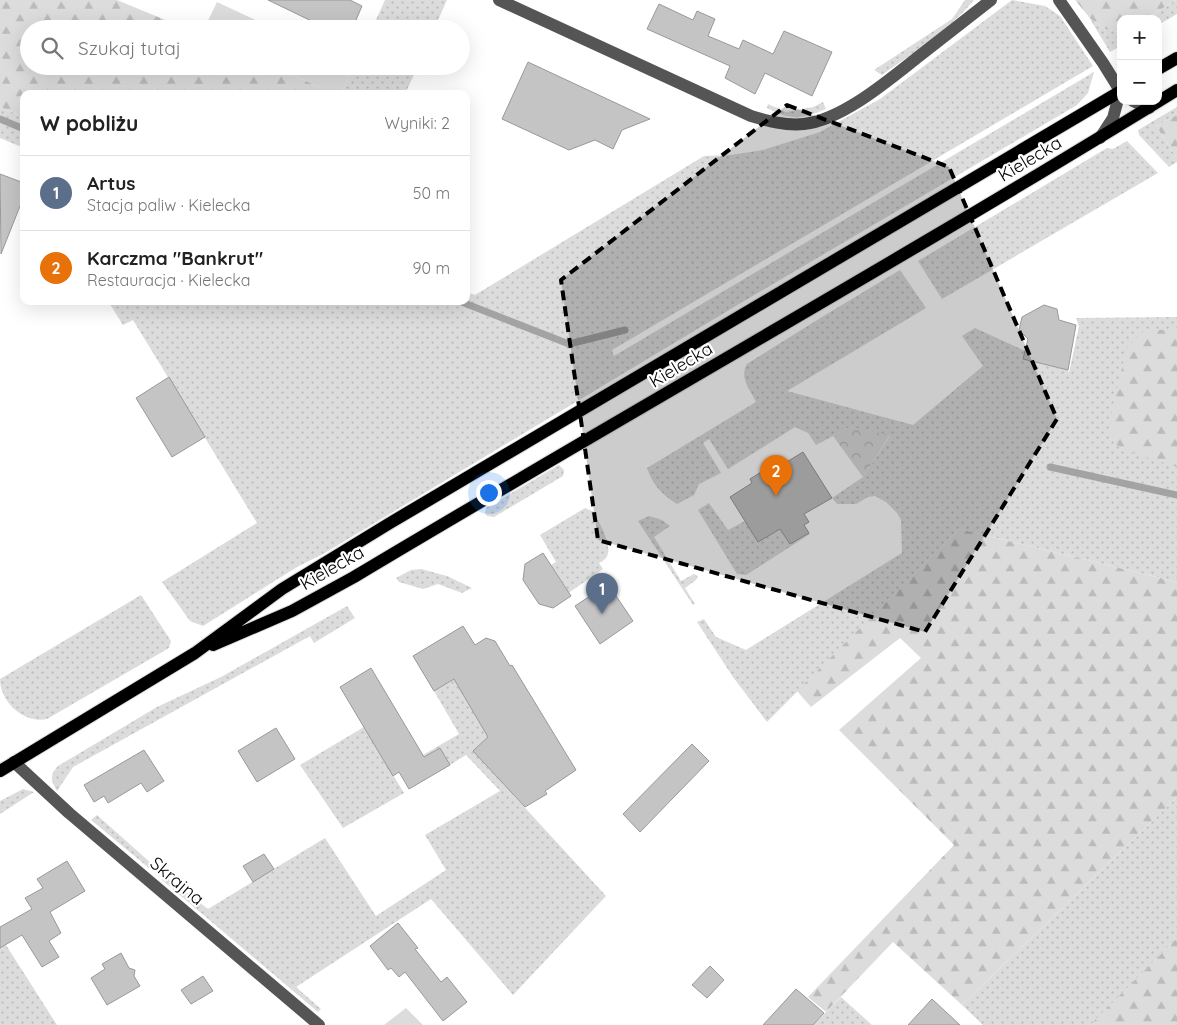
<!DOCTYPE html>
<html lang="pl">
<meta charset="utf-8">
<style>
:root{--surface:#fff;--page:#f6f6f6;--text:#222;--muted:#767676;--line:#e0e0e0;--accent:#ea580c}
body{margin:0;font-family:Quicksand,sans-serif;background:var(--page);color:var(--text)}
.controls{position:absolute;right:15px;top:15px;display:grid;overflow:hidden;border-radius:10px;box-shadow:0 5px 20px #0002}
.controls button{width:45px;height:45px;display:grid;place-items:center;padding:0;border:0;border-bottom:1px solid var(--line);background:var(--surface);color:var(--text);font:25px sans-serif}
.you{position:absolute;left:488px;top:492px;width:18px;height:18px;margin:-12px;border:4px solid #fff;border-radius:50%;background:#1a73e8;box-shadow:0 0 0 8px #1a73e833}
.badge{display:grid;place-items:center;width:32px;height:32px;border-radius:50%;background:var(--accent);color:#fff;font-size:16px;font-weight:700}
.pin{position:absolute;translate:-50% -41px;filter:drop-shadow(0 1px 2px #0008)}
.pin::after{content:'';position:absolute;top:26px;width:18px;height:15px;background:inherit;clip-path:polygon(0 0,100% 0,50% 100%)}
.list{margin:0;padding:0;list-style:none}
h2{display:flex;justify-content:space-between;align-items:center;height:65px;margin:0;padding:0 20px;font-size:21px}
h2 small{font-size:16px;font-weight:400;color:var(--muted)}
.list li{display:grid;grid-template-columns:32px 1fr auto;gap:15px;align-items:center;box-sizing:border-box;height:75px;padding:0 20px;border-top:1px solid var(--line)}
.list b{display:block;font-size:19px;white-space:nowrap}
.list p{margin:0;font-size:16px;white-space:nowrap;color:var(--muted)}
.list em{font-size:16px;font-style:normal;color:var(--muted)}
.icon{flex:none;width:28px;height:28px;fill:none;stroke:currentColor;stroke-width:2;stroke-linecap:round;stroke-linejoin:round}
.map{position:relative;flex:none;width:1177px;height:1025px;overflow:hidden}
.search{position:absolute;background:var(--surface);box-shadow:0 5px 20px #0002;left:20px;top:20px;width:450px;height:55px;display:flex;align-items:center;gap:12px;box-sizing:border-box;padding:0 18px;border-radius:28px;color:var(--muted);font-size:19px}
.panel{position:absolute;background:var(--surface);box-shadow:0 5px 20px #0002;left:20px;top:90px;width:450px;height:215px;border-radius:10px}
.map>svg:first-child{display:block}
</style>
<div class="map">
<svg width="1177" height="1025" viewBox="0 0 1177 1025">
<defs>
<pattern id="grass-dots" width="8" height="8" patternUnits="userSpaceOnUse" patternTransform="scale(1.25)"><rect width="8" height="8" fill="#dcdcdc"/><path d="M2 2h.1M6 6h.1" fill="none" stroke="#bbb" stroke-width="1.8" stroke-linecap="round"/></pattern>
<pattern id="forest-firs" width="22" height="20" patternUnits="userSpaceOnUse" patternTransform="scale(1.25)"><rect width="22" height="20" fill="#dcdcdc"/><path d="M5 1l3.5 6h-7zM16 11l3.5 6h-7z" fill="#bbb"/></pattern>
<pattern id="park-crowns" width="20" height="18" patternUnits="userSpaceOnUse" patternTransform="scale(1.25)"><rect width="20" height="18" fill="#dcdcdc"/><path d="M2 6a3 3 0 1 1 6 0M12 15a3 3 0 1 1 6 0" fill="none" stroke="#bbb"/></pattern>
</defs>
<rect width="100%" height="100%" fill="#fff"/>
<!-- grass -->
<path fill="url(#grass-dots)" d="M 385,0 L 447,0 L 434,29 L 372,29 Z
M 965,0 L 974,0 C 948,31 914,52 882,75 L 874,70 L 952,19 Z
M 1012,0 L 1045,6 L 1060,16 L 1093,66 L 612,350 L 614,356 L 1094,72 L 1088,93 L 1077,105 L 739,304 L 323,554 L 297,567 L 203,626 L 190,621 L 162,582 L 257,523 L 133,320 L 123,325 L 108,301 L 466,301 L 466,292 L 475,295 L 704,156 L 731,155 L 763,150 L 820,132 L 880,99 Z
M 1176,0 L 1177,0 L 1177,14 L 1158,25 L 1158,19 L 1145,19 Z
M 1087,14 C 1097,24 1105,33 1121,31 L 1121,46 L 1110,52 Z
M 354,66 L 418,66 L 405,94 L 341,94 Z
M 823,102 L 826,109 C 802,119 791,121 767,108 L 768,104 L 786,112 L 813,107 Z
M 0,107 L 24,117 L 24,148 L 0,138 Z
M 1177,107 L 1177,115 L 1156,126 L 1177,158 L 1177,162 L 1169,167 L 1139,135 L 1138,130 Z
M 1127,141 L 1158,173 L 942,299 L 918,261 L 1107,148 L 1113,149 Z
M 900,270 L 926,308 L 787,391 L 913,425 L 983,366 L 962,336 L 975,328 L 1025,351 L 1023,359 L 1068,370 L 1069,373 L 1079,326 L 1076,318 L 1177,317 L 1177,582 L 959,529 L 767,722 L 733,677 L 697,622 L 704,619 L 716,637 L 746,650 L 902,553 L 901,520 L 897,513 L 886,502 L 875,496 L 868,497 L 856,504 L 837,504 L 832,498 L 863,477 L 890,436 L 850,427 L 816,445 L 808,433 L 795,427 L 728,469 L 709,439 L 703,443 L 721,473 L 699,484 L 694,495 L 677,504 C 662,495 652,484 647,468 L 756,402 C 750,389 739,378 747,364 L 822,317 Z
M 559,465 L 564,470 L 563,476 L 494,517 L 487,516 L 485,513 L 486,508 Z
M 709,503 L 728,530 L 745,521 L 758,542 L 780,529 L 790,544 L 809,533 L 810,534 L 746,575 L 737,574 L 698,510 Z
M 585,508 L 594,512 C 600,526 620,555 599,563 L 603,569 L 567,594 L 565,591 L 567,589 L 551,565 L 556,562 L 540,535 Z
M 649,516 L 662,520 L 670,526 L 654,537 L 681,581 L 694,574 L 698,576 L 696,580 L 685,588 L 695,604 L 693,605 L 638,521 Z
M 421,569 L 447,576 L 472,588 L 462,593 L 438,584 L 423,589 L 399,582 L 396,578 L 411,570 Z
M 141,595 L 171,641 L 169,648 L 47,719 C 24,724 0,702 0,679 Z
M 347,606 L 355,618 L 314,643 L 310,636 L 73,767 L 57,791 C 51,781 49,775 58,766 L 157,707 L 221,677 Z
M 454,679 L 488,737 L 473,751 L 606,896 L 513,995 L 431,899 L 296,987 L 321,1009 L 318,1012 L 161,879 L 165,876 L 208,909 L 325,838 L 376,916 L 446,870 L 425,835 L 500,791 L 466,755 L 450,765 L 440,748 L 424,757 L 423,755 L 459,734 L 434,691 Z
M 364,727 L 404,793 L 343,828 L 300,765 Z
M 23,789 L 34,792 L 0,814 L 0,801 Z
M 1177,797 L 1177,938 L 1091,1025 L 983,1025 L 962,1005 Z
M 97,815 L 152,864 L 149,868 L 91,820 Z
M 6,945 L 57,1025 L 0,1025 L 0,948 Z
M 841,997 L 872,1025 L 813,1025 Z"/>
<!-- forest -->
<path fill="url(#forest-firs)" d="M 0,0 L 117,0 L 187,29 L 29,29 L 29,66 L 274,66 L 334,94 L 24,94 L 24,117 L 0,107 Z
M 1075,0 L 1176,0 L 1145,19 L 1121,19 L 1121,31 C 1100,34 1087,14 1075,0 Z
M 1177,115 L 1177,158 L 1156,126 Z
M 1177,328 L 1177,467 L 1121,449 L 1111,439 L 1112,410 L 1127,347 L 1142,332 Z
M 959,529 L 1177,582 L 1177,797 L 962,1005 L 893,942 L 826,1012 L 808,997 L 954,845 L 839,730 L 921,658 L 900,638 L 811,707 L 797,691 Z
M 1177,938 L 1177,1025 L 1091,1025 L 1095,1020 Z"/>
<!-- park -->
<path fill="url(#park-crowns)" d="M 850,427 L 890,435 L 863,477 L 833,436 Z"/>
<!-- garden -->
<path fill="#dcdcdc" d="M 217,2 L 275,29 L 204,29 Z
M 274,66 L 354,66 L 341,94 L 334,94 Z
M 406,1008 L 423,1025 L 384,1025 Z"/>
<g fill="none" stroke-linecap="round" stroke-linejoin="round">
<!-- stream -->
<path stroke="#a3a3a3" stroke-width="7" d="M 0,119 L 24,129
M 459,301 L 569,344 L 625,330
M 1050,467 L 1177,495"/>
</g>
<!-- building -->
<path fill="#c4c4c4" stroke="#999" d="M 268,0 L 350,0 L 362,6 L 356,20 L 360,29 L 328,29 Z
M 659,4 L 693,20 L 697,11 L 715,19 L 708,36 L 739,49 L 743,40 L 773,54 L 784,31 L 832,52 L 812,96 L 765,73 L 755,94 L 725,78 L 730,66 L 647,29 Z
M 528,62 L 650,119 L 622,130 L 613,149 L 595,140 L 569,150 L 502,119 Z
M 0,174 L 24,183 L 24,196 L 1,254 Z
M 1044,305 L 1057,309 L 1059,320 L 1076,325 L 1068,370 L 1023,359 L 1028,339 L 1019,330 L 1022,317 Z
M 169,377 L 205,437 L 172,457 L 136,398 Z
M 803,452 L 832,498 L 804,514 L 809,522 L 804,525 L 809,533 L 790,544 L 780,529 L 758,542 L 730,497 L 752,483 L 750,479 L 774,464 L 777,468 Z
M 543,553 L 571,596 L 553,608 L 539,604 L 523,580 L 525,564 Z
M 608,584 L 633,621 L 600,644 L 575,606 Z
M 463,626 L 475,645 L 486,638 L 495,641 L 510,666 L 512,665 L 576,770 L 545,791 L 547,794 L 525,807 L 473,751 L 488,737 L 454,679 L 434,691 L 413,656 Z
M 371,668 L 424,757 L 440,748 L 450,765 L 409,789 L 399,772 L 393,776 L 340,687 Z
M 276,728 L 295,759 L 257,782 L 238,751 Z
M 692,744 L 709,761 L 640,832 L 623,814 Z
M 144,750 L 164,781 L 147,792 L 141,783 L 108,803 L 104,796 L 94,802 L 84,785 Z
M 264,854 L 274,869 L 253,882 L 243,866 Z
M 67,861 L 85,891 L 50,912 L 61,933 L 49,941 L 59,957 L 42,967 L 22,935 L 0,948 L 0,927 L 32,909 L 25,898 L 43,888 L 37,879 Z
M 398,923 L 418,948 L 415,949 L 441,982 L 447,977 L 467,1002 L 443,1021 L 405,972 L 399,977 L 391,968 L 388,970 L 370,946 Z
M 121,953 L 129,968 L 135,970 L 134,976 L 140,986 L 107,1005 L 91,978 L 105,969 L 102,964 Z
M 710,966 L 724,980 L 707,998 L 692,985 Z
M 203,976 L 213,991 L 191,1004 L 181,990 Z
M 796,989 L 824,1013 L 813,1025 L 763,1025 Z
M 932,999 L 960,1025 L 908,1025 Z"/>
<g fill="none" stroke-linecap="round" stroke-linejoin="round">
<defs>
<path id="major" d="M 1158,69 L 1177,58
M 213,645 L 292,611 L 354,577 C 628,413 906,257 1177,90
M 0,771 L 195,653 L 282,589 L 390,523 L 1121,91"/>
</defs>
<!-- major casing -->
<use href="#major" stroke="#dbdbdb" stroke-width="14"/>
<!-- minor -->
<path stroke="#555" stroke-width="12" d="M 499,0 L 751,116 C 768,121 786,126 804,124 C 842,120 889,80 918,57 C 942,38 967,19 991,0
M 1059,0 L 1103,63 L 1121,92
M 1133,101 L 1149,108
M 1100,138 L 1113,118 L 1120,92
M 14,762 L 69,813 L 319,1025"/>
<!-- major -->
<use href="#major" stroke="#000" stroke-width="12"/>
</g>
<!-- marked area -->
<path fill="#000" fill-opacity="0.2" stroke="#000" stroke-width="4" stroke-dasharray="10 6" stroke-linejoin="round" d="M 787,105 L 949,167 L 1057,419 L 925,632 L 598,540 L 561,280 Z"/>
<g text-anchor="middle" stroke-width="4.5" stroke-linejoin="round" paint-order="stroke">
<!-- street labels -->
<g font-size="18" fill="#000" stroke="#fff">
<text transform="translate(1030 159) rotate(-31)" y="6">Kielecka</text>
<text transform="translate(681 365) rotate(-31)" y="6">Kielecka</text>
<text transform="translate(332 568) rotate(-30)" y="6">Kielecka</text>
<text transform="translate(177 881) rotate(40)" y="6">Skrajna</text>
</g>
</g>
</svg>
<div class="controls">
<button>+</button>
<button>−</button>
</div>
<div class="you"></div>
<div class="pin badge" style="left:602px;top:614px;background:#5c6f8a">1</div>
<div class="pin badge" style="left:776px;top:496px;background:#e8710a">2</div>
<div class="search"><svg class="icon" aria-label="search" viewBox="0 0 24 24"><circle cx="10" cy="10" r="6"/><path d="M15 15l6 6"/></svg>Szukaj tutaj</div>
<section class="panel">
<h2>W pobliżu<small>Wyniki: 2</small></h2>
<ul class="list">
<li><span class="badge" style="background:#5c6f8a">1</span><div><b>Artus</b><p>Stacja paliw · Kielecka</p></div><em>50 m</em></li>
<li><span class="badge" style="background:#e8710a">2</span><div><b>Karczma &quot;Bankrut&quot;</b><p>Restauracja · Kielecka</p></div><em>90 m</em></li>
</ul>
</section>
</div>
